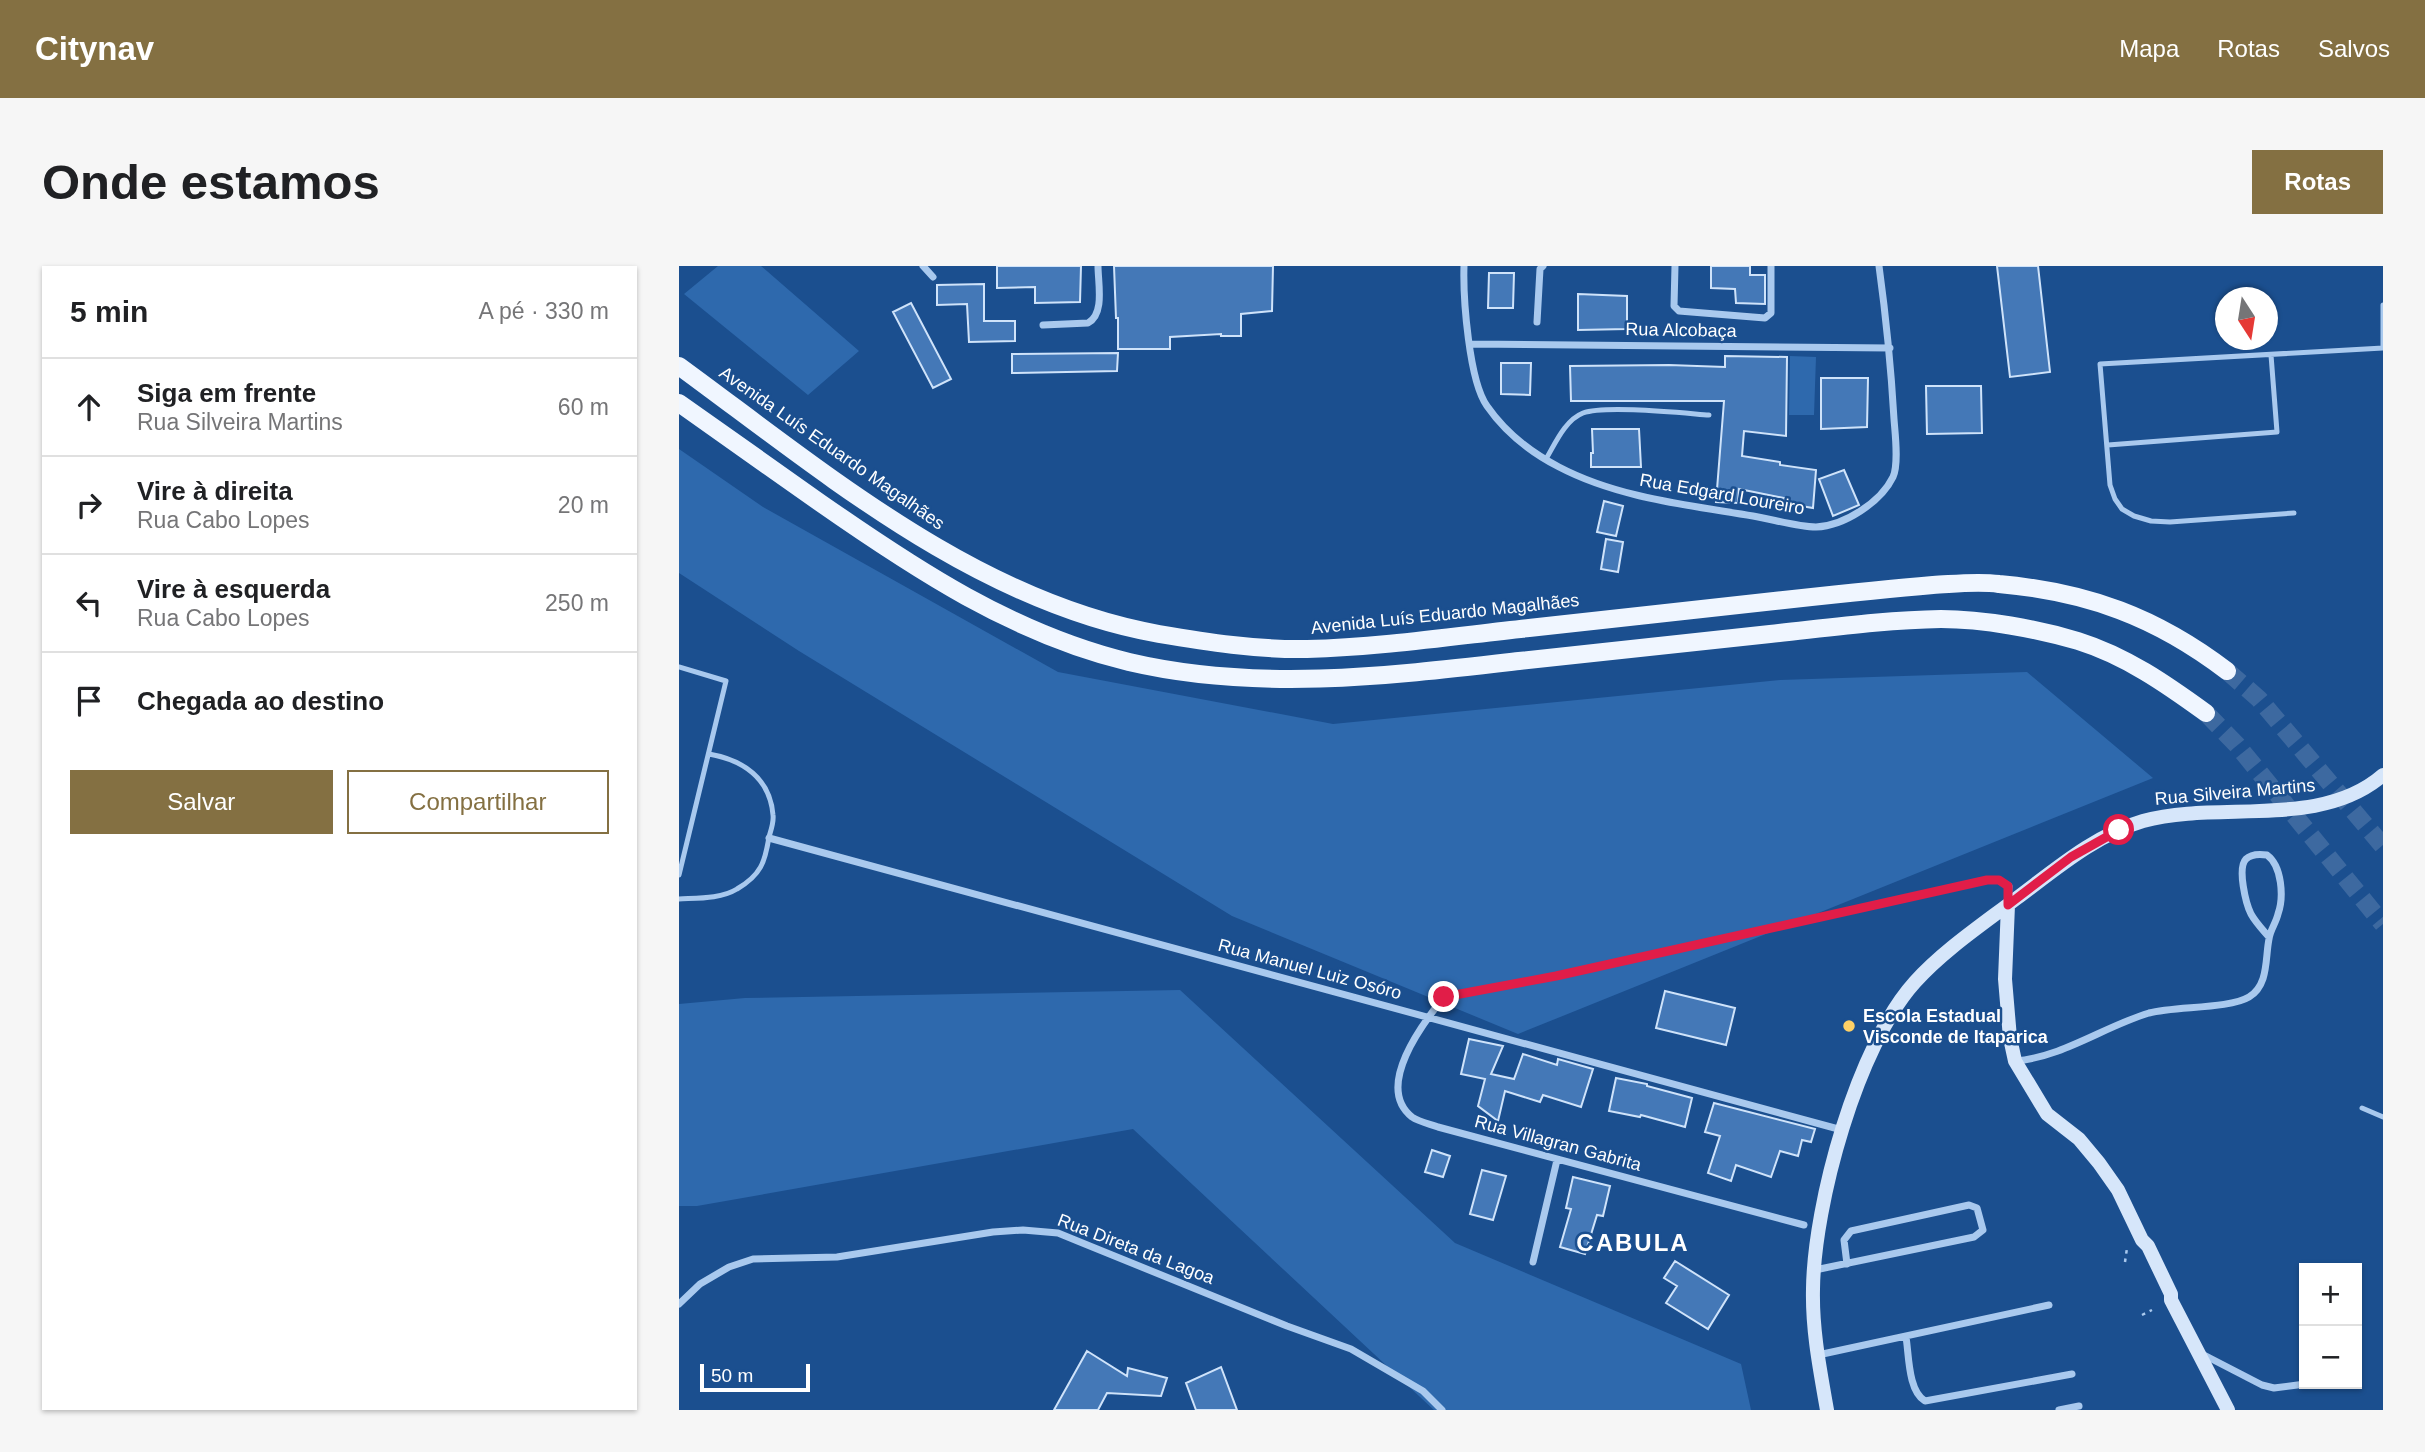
<!DOCTYPE html>
<html lang="pt">
<meta charset="utf-8">
<style>
:root{--surface:#fff;--page:#f6f6f6;--text:#202124;--muted:#757577;--line:#e0e0e0;--accent:#847042}
body{margin:0;font-family:Arial,sans-serif;background:var(--page);color:var(--text)}
.controls{position:absolute;right:21px;bottom:21px;display:grid;overflow:hidden;border-radius:0px;box-shadow:0 2px 5px #0004}
.controls button{width:63px;height:63px;display:grid;place-items:center;padding:0;border:0;border-bottom:2px solid var(--line);background:var(--surface);color:var(--text);font:35px sans-serif}
.compass{position:absolute;left:1536px;top:21px;width:63px;height:63px;border-radius:50%;background:var(--surface);box-shadow:0 2px 5px #0004;rotate:168deg}
.scale{position:absolute;left:21px;bottom:18px;width:110px;box-sizing:border-box;padding-left:7px;border:4px solid #fff;border-top:0;font-size:19px;line-height:24px;white-space:nowrap;color:#fff;-webkit-text-stroke:5px #1b4f8f;paint-order:stroke}
.stop{position:absolute;width:21px;height:21px;margin:-16px;border:5px solid #e11d48;border-radius:50%;background:#fff}
.stop.end{background:#e11d48;border-color:#fff;box-shadow:0 2px 7px #0008}
.list{margin:0;padding:0;list-style:none}
h2{display:flex;justify-content:space-between;align-items:center;height:91px;margin:0;padding:0 28px;font-size:30px}
h2 small{font-size:23px;font-weight:400;color:var(--muted)}
.list li{display:grid;grid-template-columns:46px 1fr auto;gap:21px;align-items:center;box-sizing:border-box;height:98px;padding:0 28px;border-top:2px solid var(--line)}
.list b{display:block;font-size:26px;white-space:nowrap}
.list p{margin:0;font-size:23px;white-space:nowrap;color:var(--muted)}
.list em{font-size:23px;font-style:normal;color:var(--muted)}
.actions{display:flex;gap:14px;padding:21px 28px}
.actions a{flex:1;padding:16px 0;border:2px solid var(--accent);border-radius:0px;text-align:center;font-size:24px;color:var(--accent)}
.actions .main{background:var(--accent);color:#fff}
.icon{flex:none;width:38px;height:38px;fill:none;stroke:currentColor;stroke-width:2;stroke-linecap:round;stroke-linejoin:round}
.map{position:relative;flex:none;width:1704px;height:1144px;overflow:hidden;border-radius:0px}
header{display:flex;align-items:center;gap:42px;box-sizing:border-box;height:98px;padding:0 35px;background:var(--accent);color:#fff}
header strong{font-size:33px}
nav{display:flex;gap:38px;margin-inline-start:auto;font-size:24px}
.intro{display:flex;align-items:center;justify-content:space-between;box-sizing:border-box;height:168px;padding:0 42px}
h1{margin:0;font-size:49px}
.button{padding:18px 32px;border-radius:0px;background:var(--accent);color:#fff;font-size:24px;font-weight:700}
main{display:flex;gap:42px;padding:0 42px}
aside{flex:1;background:var(--surface);border-radius:0px;box-shadow:0 2px 5px #0004}
.map>svg:first-child{display:block}
</style>
<header>
<strong>Citynav</strong>
<nav><a>Mapa</a><a>Rotas</a><a>Salvos</a></nav>
</header>
<div class="intro"><h1>Onde estamos</h1><a class="button">Rotas</a></div>
<main>
<aside>
<h2>5 min<small>A pé · 330 m</small></h2>
<ul class="list">
<li><svg class="icon" aria-label="ahead" viewBox="0 0 24 24"><path d="M12 20V5M6 11l6-6 6 6"/></svg><div><b>Siga em frente</b><p>Rua Silveira Martins</p></div><em>60 m</em></li>
<li><svg class="icon" aria-label="right" viewBox="0 0 24 24"><path d="M7 20v-9h11M14 6l5 5-5 5"/></svg><div><b>Vire à direita</b><p>Rua Cabo Lopes</p></div><em>20 m</em></li>
<li><svg class="icon" aria-label="left" viewBox="0 0 24 24"><path d="M17 20v-9H6M10 6l-5 5 5 5"/></svg><div><b>Vire à esquerda</b><p>Rua Cabo Lopes</p></div><em>250 m</em></li>
<li><svg class="icon" aria-label="arrive" viewBox="0 0 24 24"><path d="M6 21V4h12l-3 4 3 4H6"/></svg><div><b>Chegada ao destino</b></div></li>
</ul>
<div class="actions"><a class="main">Salvar</a><a>Compartilhar</a></div>
</aside>
<div class="map">
<svg width="1704" height="1144" viewBox="0 0 1704 1144">
<rect width="100%" height="100%" fill="#1b4f8f"/>
<!-- green -->
<path fill="#2e69ad" d="M 39,0 L 82,0 L 180,85 L 129,129 L 5,28 Z
M 1111,90 L 1137,91 L 1135,149 L 1110,149 Z
M 0,183 L 84,241 L 379,406 L 654,458 L 1101,414 L 1348,406 L 1474,512 L 839,768 L 553,650 L 120,385 L 0,307 Z
M 501,724 L 776,977 L 1062,1098 L 1072,1144 L 755,1144 L 454,863 L 18,940 L 0,940 L 0,738 L 66,732 Z"/>
<!-- building -->
<path fill="#4478b7" stroke="#cfe3fa" stroke-width="2" d="M 318,0 L 402,0 L 401,36 L 356,37 L 356,21 L 318,22 Z
M 435,0 L 594,0 L 593,45 L 562,48 L 562,70 L 542,70 L 542,68 L 491,71 L 491,83 L 439,83 L 439,52 L 437,52 Z
M 1032,0 L 1071,0 L 1071,9 L 1086,9 L 1086,38 L 1057,37 L 1056,23 L 1032,22 Z
M 1318,0 L 1359,0 L 1371,106 L 1331,111 Z
M 810,7 L 835,7 L 834,42 L 809,42 Z
M 305,18 L 305,55 L 336,55 L 336,75 L 290,76 L 288,38 L 258,39 L 258,19 Z
M 899,28 L 948,30 L 948,63 L 899,64 Z
M 232,37 L 272,113 L 254,122 L 214,46 Z
M 439,87 L 438,105 L 333,107 L 333,88 Z
M 1046,90 L 1108,91 L 1107,170 L 1065,165 L 1063,190 L 1101,196 L 1101,199 L 1137,204 L 1134,242 L 1104,237 L 1105,232 L 1060,223 L 1059,237 L 1037,236 L 1045,135 L 892,135 L 891,100 L 990,99 L 1046,101 Z
M 822,97 L 852,97 L 851,129 L 822,128 Z
M 1142,112 L 1189,112 L 1188,161 L 1142,163 Z
M 1247,120 L 1302,120 L 1303,167 L 1248,168 Z
M 913,163 L 960,163 L 962,201 L 912,201 L 912,187 L 914,187 Z
M 1165,204 L 1180,239 L 1154,250 L 1140,213 Z
M 925,235 L 944,240 L 937,270 L 918,266 Z
M 927,273 L 944,276 L 939,306 L 922,303 Z
M 986,725 L 1056,742 L 1047,779 L 977,762 Z
M 790,773 L 824,780 L 812,808 L 835,813 L 844,788 L 878,799 L 879,793 L 914,803 L 902,841 L 864,829 L 861,836 L 826,825 L 819,855 L 799,840 L 806,813 L 782,808 Z
M 937,812 L 968,818 L 968,820 L 1013,832 L 1006,861 L 962,849 L 961,851 L 930,845 Z
M 1035,837 L 1136,863 L 1132,876 L 1123,874 L 1119,890 L 1101,885 L 1092,911 L 1057,899 L 1052,915 L 1029,907 L 1041,870 L 1026,866 Z
M 753,884 L 771,890 L 764,911 L 746,906 Z
M 803,904 L 827,910 L 814,954 L 791,948 Z
M 894,911 L 931,920 L 924,950 L 918,949 L 906,988 L 881,981 L 892,943 L 887,942 Z
M 996,995 L 1050,1029 L 1029,1063 L 987,1037 L 998,1020 L 985,1012 Z
M 408,1085 L 448,1110 L 449,1102 L 488,1112 L 482,1130 L 428,1127 L 419,1144 L 375,1144 Z
M 542,1101 L 558,1144 L 517,1144 L 507,1117 Z"/>
<g fill="none" stroke-linecap="round" stroke-linejoin="round">
<!-- primary-tunnel -->
<path stroke="#3d69a0" stroke-width="18" stroke-dasharray="18 9" stroke-linecap="butt" d="M 1548,405 L 1580,433 L 1704,580
M 1527,447 L 1558,479 L 1704,658"/>
<!-- path -->
<path stroke="#a9c9ee" stroke-width="2.5" stroke-dasharray="3.5 5" stroke-linecap="butt" d="M 1446,996 L 1448,982
M 1463,1049 L 1473,1044"/>
<!-- lane -->
<path stroke="#a9c9ee" stroke-width="5" d="M 1704,82 L 1704,39
M 1429,179 L 1598,166 L 1592,89
M 867,193 C 876,178 886,154 904,147 C 926,139 1003,147 1030,149
M 1615,247 L 1491,256 L 1472,255 L 1455,250 L 1443,243 L 1436,233 L 1431,219 L 1421,98 L 1704,82
M 0,401 L 47,415 L 0,609
M 0,633 C 18,632 42,633 58,623 C 82,609 86,596 90,571 C 92,564 95,556 94,549 C 91,512 64,494 30,488
M 1683,842 L 1704,851"/>
<!-- street -->
<path stroke="#a9c9ee" stroke-width="7" d="M 244,0 L 254,11
M 785,0 C 784,32 790,115 808,140 C 826,166 851,186 880,201 C 939,232 1009,239 1074,250 C 1093,253 1118,261 1137,261 C 1165,260 1202,236 1214,211 C 1220,198 1216,167 1215,153 C 1212,101 1207,51 1200,0
M 996,0 L 995,40 L 1000,45 L 1086,52 L 1092,47 L 1092,0
M 858,56 L 861,3 L 864,0
M 364,59 L 409,57 C 426,48 419,17 419,0
M 792,78 L 1211,82
M 90,572 L 1163,864
M 1336,795 C 1384,791 1424,761 1470,747 C 1496,740 1550,743 1570,731 C 1590,719 1586,692 1590,673 C 1591,664 1597,657 1599,648 C 1605,631 1603,600 1588,589 C 1581,588 1572,588 1567,593 C 1558,602 1567,638 1572,648 C 1577,657 1584,664 1590,671
M 1125,959 L 759,861 C 751,858 740,856 733,851 C 695,821 744,757 765,731 L 877,710 L 1308,614 L 1319,614 L 1330,620 L 1329,638
M 854,996 L 878,894
M 1136,1004 L 1295,971 L 1304,964 L 1298,942 L 1290,939 L 1172,965 L 1165,974 L 1168,998
M 0,1038 L 21,1018 L 50,1001 L 74,993 L 158,991 L 314,966 L 344,964 L 379,967 L 401,976 L 608,1060 L 672,1083 L 744,1125 L 763,1144
M 1227,1071 C 1230,1089 1229,1125 1246,1135 L 1393,1108
M 1523,1088 L 1583,1119 L 1595,1122 L 1626,1118
M 1139,1089 L 1370,1039
M 1380,1144 L 1400,1140"/>
<!-- secondary -->
<path stroke="#d6e6fa" stroke-width="14" d="M 1329,639 L 1326,713 L 1331,772 L 1336,795 L 1368,848 L 1400,873 L 1420,897 L 1439,924 L 1463,974 L 1469,980 L 1492,1028 L 1492,1034 L 1549,1144
M 1148,1144 C 1141,1104 1133,1064 1134,1023 C 1135,938 1178,780 1236,716 C 1265,684 1304,658 1338,632 C 1377,603 1416,569 1464,555 C 1539,534 1641,564 1704,509"/>
<!-- primary -->
<path stroke="#f0f6ff" stroke-width="18" d="M 0,100 C 145,206 298,336 480,368 C 527,376 579,384 628,383 C 702,381 776,370 850,362 C 938,352 1026,343 1114,333 C 1160,328 1207,323 1254,319 C 1275,318 1298,315 1320,318 C 1409,326 1477,351 1548,405
M 0,137 C 46,170 93,203 140,236 C 236,303 334,368 450,396 C 578,426 710,410 840,395 C 924,386 1008,377 1091,368 C 1148,362 1205,354 1262,353 C 1304,353 1359,363 1399,375 C 1447,390 1487,418 1527,447"/>
</g>
<g fill="none" stroke-linecap="round" stroke-linejoin="round">
<!-- route -->
<path stroke="#e11d48" stroke-width="9" d="M 765,731 L 877,710 L 1308,614 L 1320,614 L 1329,620 L 1329,639 L 1392,591 L 1440,564"/>
</g>
<!-- markers -->
<circle fill="#ffd166" stroke="#1b4f8f" stroke-width="2.5" cx="1170" cy="760" r="7"/>
<g text-anchor="middle" stroke-width="5" stroke-linejoin="round" paint-order="stroke">
<!-- street labels -->
<g font-size="18" fill="#fff" stroke="#1b4f8f">
<text transform="translate(1002 64) rotate(1)" y="6">Rua Alcobaça</text>
<text transform="translate(153 182) rotate(35)" y="6">Avenida Luís Eduardo Magalhães</text>
<text transform="translate(1043 228) rotate(10)" y="6">Rua Edgard Loureiro</text>
<text transform="translate(766 348) rotate(-6)" y="6">Avenida Luís Eduardo Magalhães</text>
<text transform="translate(1556 526) rotate(-5)" y="6">Rua Silveira Martins</text>
<text transform="translate(631 703) rotate(15)" y="6">Rua Manuel Luiz Osóro</text>
<text transform="translate(879 877) rotate(15)" y="6">Rua Villagran Gabrita</text>
<text transform="translate(457 983) rotate(21)" y="6">Rua Direta da Lagoa</text>
</g>
<!-- poi labels -->
<g font-size="18" font-weight="bold" fill="#fff" stroke="#1b4f8f" text-anchor="start">
<text x="1184" y="756">Escola Estadual<tspan x="1184" dy="21">Visconde de Itaparica</tspan></text>
</g>
<!-- district labels -->
<g font-size="24" font-weight="bold" letter-spacing="2" fill="#fff" stroke="#1b4f8f">
<text x="954" y="985">CABULA</text>
</g>
</g>
</svg>
<div class="controls">
<button>+</button>
<button>−</button>
</div>
<svg class="compass" viewBox="-18 -18 36 36"><path d="M0-13l5 13h-10z" fill="#e53935"/><path d="M0 13l5-13h-10z" fill="#757577"/></svg>
<div class="scale">50 m</div>
<div class="stop" style="left:1440px;top:564px"></div>
<div class="stop end" style="left:765px;top:731px"></div>
</div>
</main>
